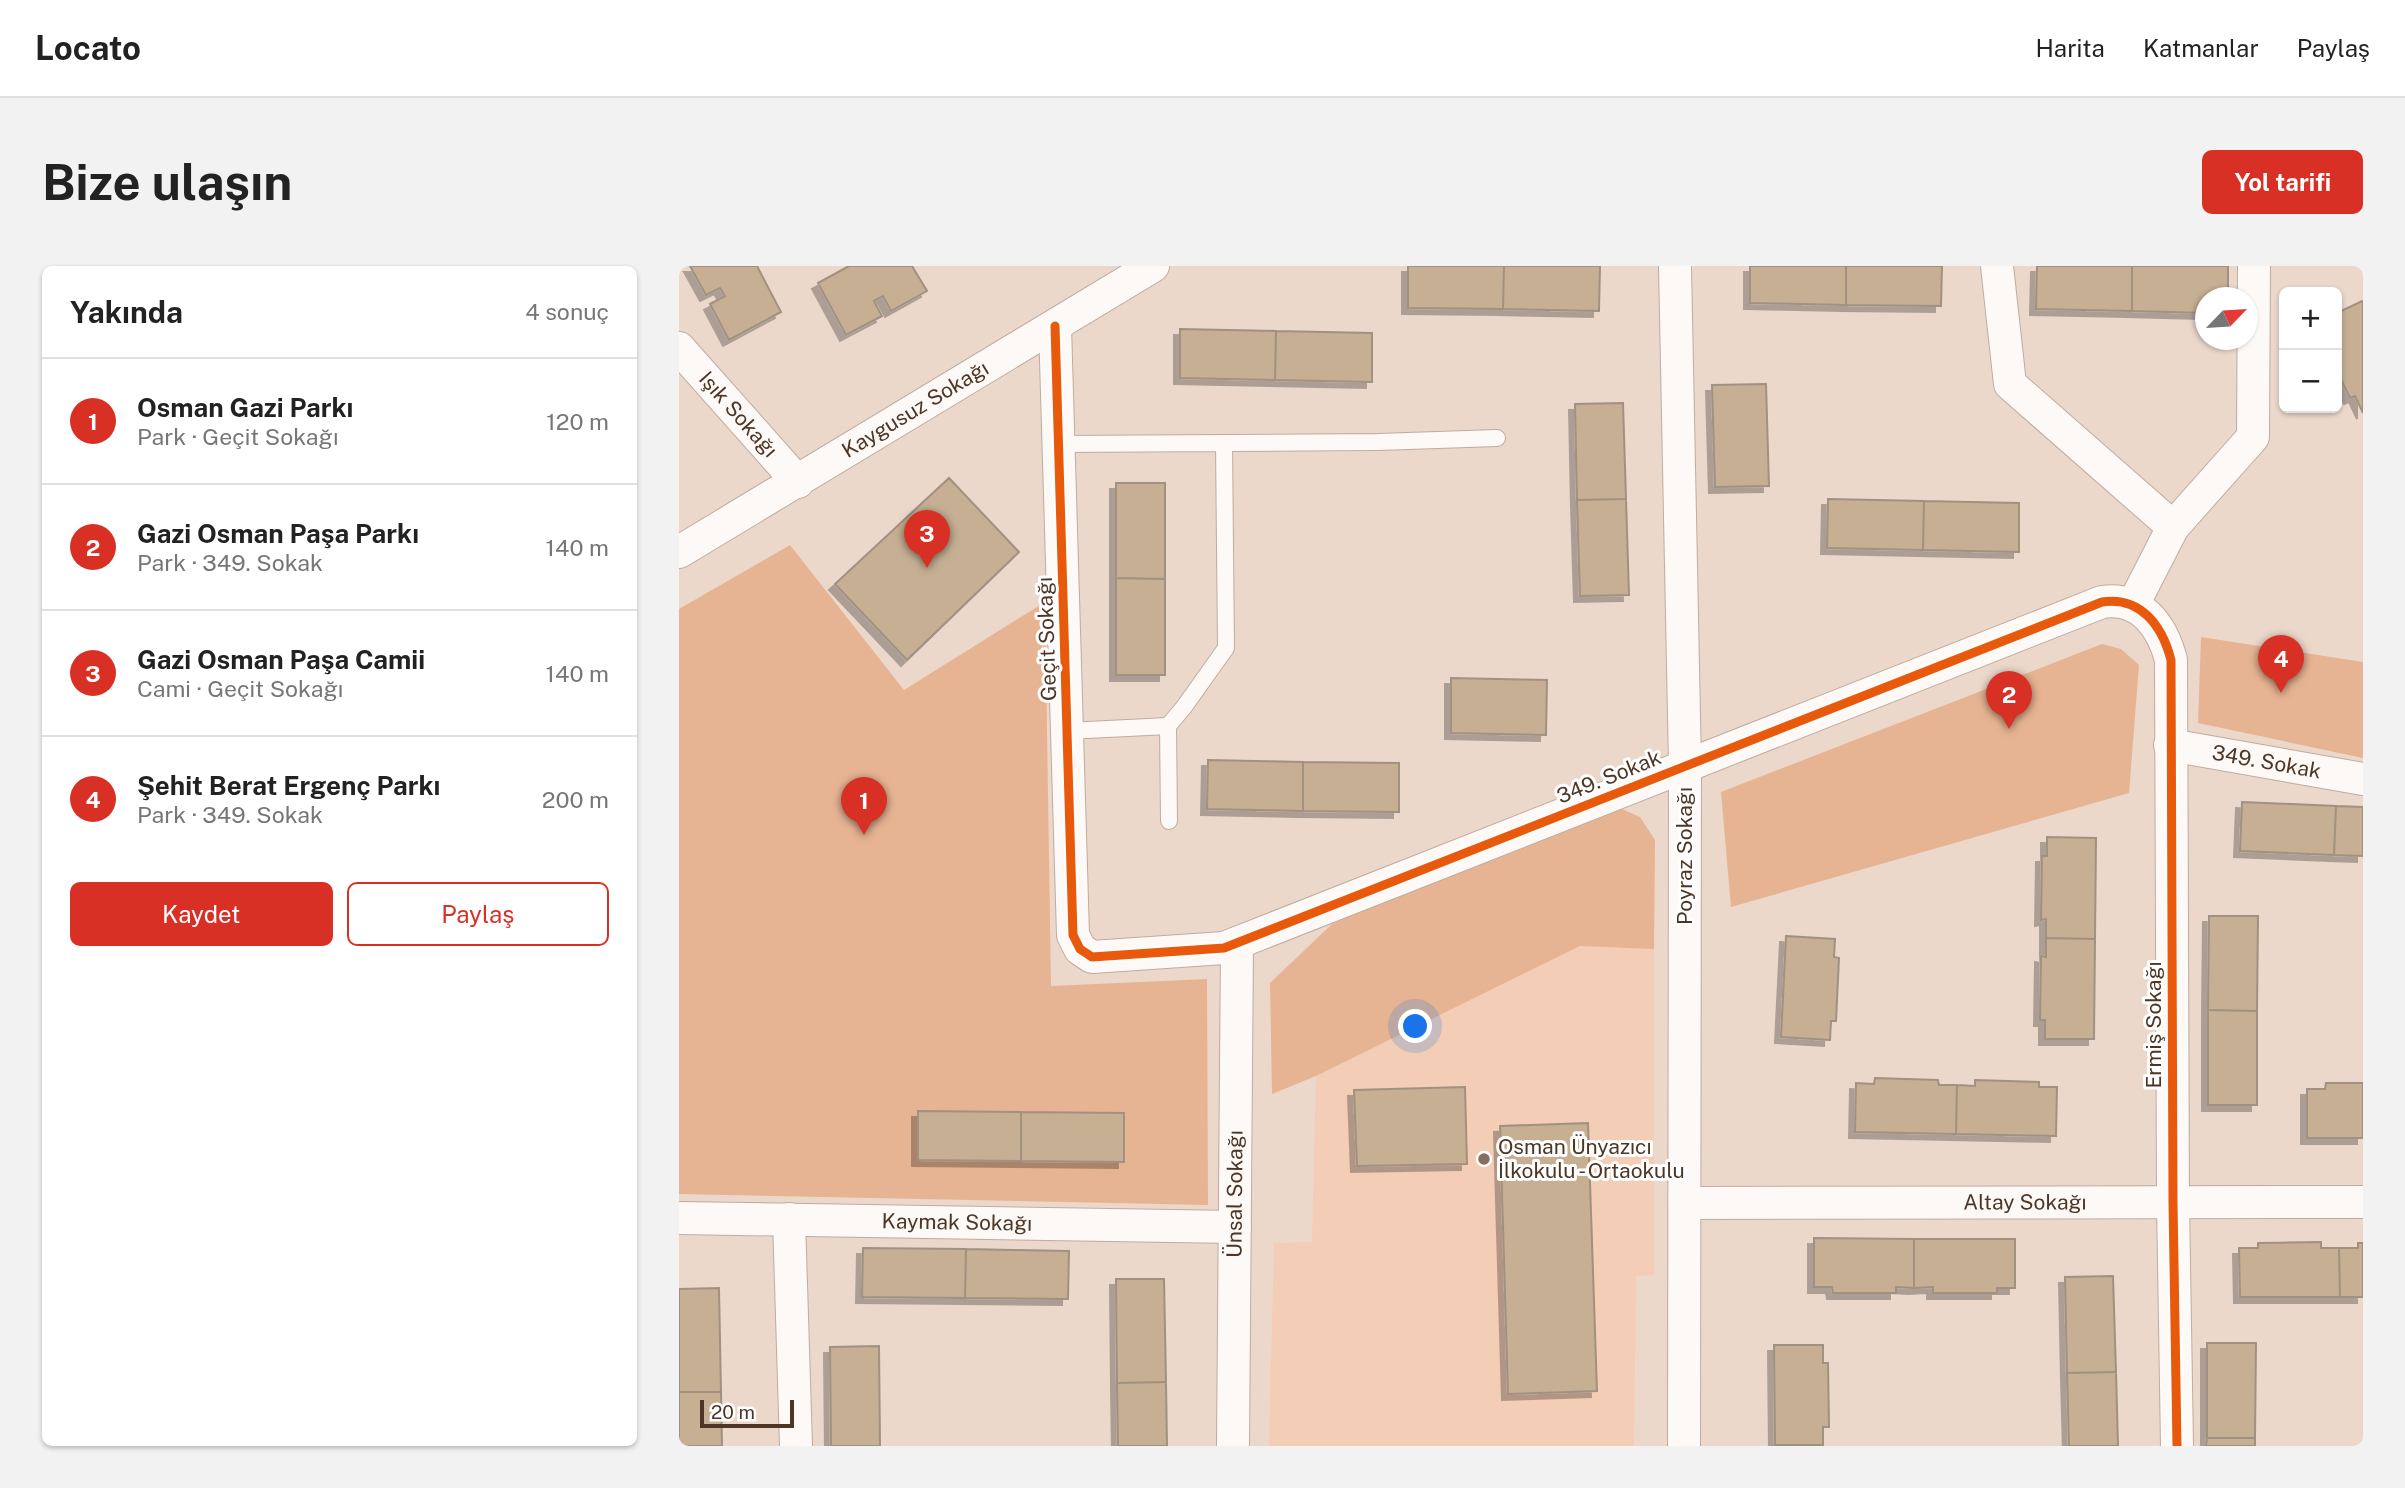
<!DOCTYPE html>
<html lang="tr">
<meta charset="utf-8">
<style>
:root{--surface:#fff;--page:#f2f2f2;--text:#222;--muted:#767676;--line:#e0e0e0;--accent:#d93025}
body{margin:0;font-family:"Public Sans",sans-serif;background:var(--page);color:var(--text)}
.controls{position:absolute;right:21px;top:21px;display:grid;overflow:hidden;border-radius:10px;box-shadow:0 2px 5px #0004}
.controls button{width:63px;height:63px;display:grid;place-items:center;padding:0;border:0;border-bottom:2px solid var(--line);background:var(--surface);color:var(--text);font:35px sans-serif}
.compass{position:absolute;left:1516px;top:21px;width:63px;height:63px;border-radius:50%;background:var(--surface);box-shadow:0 2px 5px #0004;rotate:65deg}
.scale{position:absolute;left:21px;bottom:18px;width:94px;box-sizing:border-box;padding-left:7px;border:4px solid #4d3626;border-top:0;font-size:19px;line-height:24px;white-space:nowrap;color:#4d3626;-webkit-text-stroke:5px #fefefe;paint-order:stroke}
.you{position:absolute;left:737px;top:761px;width:24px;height:24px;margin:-18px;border:5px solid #fff;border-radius:50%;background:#1a73e8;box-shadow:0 0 0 10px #1a73e833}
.badge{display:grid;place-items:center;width:46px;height:46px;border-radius:50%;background:var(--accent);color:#fff;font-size:23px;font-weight:700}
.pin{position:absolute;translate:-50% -58px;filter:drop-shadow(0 2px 4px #0008)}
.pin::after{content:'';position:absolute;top:37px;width:24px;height:21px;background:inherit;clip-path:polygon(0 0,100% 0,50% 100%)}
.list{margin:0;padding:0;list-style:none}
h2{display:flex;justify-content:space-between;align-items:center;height:91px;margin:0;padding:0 28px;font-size:30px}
h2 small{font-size:23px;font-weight:400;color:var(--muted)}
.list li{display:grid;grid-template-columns:46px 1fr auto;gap:21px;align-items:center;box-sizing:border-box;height:126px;padding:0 28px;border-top:2px solid var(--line)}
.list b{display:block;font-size:26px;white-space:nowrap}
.list p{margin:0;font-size:23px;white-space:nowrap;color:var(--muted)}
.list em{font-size:23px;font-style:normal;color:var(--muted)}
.actions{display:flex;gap:14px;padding:21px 28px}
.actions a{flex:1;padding:16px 0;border:2px solid var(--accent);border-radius:10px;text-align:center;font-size:24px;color:var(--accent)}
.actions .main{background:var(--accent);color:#fff}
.map{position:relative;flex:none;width:1684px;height:1180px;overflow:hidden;border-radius:10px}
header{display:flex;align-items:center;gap:42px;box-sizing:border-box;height:98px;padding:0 35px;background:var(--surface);border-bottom:2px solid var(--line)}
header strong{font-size:33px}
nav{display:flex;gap:38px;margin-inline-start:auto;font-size:24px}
.intro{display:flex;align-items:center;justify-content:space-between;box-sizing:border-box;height:168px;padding:0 42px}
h1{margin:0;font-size:49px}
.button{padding:18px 32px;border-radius:10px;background:var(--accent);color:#fff;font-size:24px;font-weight:700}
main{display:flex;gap:42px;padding:0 42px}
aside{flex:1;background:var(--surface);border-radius:10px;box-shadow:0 2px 5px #0004}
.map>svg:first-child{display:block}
</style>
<header>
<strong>Locato</strong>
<nav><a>Harita</a><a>Katmanlar</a><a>Paylaş</a></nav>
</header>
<div class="intro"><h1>Bize ulaşın</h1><a class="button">Yol tarifi</a></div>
<main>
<aside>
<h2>Yakında<small>4 sonuç</small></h2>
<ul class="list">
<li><span class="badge">1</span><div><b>Osman Gazi Parkı</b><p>Park · Geçit Sokağı</p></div><em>120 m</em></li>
<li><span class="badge">2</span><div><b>Gazi Osman Paşa Parkı</b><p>Park · 349. Sokak</p></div><em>140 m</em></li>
<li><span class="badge">3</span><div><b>Gazi Osman Paşa Camii</b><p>Cami · Geçit Sokağı</p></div><em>140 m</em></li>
<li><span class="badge">4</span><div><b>Şehit Berat Ergenç Parkı</b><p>Park · 349. Sokak</p></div><em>200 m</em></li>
</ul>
<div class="actions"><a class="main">Kaydet</a><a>Paylaş</a></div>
</aside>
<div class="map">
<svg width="1684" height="1180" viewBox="0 0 1684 1180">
<defs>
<filter id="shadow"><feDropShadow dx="-6" dy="6" stdDeviation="0" flood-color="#0004"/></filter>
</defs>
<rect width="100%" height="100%" fill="#ebd8cb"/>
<!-- built -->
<path fill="#f3cdb5" d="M 901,680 L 975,683 L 975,1009 L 957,1010 L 955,1180 L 590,1180 L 595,977 L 633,976 L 637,810 Z"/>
<!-- green -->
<path fill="#e6b492" d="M 111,279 L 225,424 L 366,336 L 372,720 L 528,713 L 529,939 L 0,928 L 0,343 Z
M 1522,371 L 1684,396 L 1684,492 L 1519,457 Z
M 1423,378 L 1442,383 L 1460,399 L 1450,527 L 1052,641 L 1042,526 Z
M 934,539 L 961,551 L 976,574 L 975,683 L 901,680 L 637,810 L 593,828 L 591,717 L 653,658 Z"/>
<!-- building -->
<path fill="#c6af93" stroke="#a19181" stroke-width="2" filter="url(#shadow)" d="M 11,0 L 78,0 L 102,46 L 50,74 L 31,38 L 46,30 L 41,22 L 27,29 Z
M 170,0 L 233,0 L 248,25 L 212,45 L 204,30 L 195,35 L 203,50 L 167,69 L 139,17 Z
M 729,0 L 825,0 L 824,43 L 729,42 Z
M 825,0 L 921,0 L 920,45 L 824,43 Z
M 1071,0 L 1167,0 L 1167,39 L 1071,37 Z
M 1167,0 L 1263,0 L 1262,40 L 1167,39 Z
M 1358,0 L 1453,0 L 1453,45 L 1357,43 Z
M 1453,0 L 1549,0 L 1549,32 L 1526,32 L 1526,47 L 1453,45 Z
M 1683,35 L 1684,37 L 1684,147 L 1676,130 L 1671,132 L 1658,105 L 1658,47 Z
M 501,63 L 597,65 L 596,114 L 501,112 Z
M 597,65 L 693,67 L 693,116 L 596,114 Z
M 1087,118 L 1090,220 L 1036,221 L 1033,119 Z
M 944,137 L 947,233 L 898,234 L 896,138 Z
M 270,212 L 340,286 L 228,394 L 156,318 Z
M 437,217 L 486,217 L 486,313 L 437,312 Z
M 947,233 L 950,329 L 901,330 L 898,234 Z
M 1149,233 L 1245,235 L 1244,284 L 1148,282 Z
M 1245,235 L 1340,237 L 1340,286 L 1244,284 Z
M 437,312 L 486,313 L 486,409 L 437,409 Z
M 772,412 L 868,414 L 867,469 L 772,467 Z
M 529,494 L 624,496 L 624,545 L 528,543 Z
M 624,496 L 720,497 L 720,546 L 624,545 Z
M 1563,536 L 1657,540 L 1655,589 L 1561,585 Z
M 1657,540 L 1684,541 L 1684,590 L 1655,589 Z
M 1368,571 L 1417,572 L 1416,673 L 1367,672 L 1367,653 L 1362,654 L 1363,590 L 1368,590 Z
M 1530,650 L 1579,650 L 1578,745 L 1529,744 Z
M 1107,670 L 1156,673 L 1155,691 L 1160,692 L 1157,755 L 1152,755 L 1151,774 L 1102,771 Z
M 1367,672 L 1416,673 L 1415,773 L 1366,773 L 1366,754 L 1361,754 L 1362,690 L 1367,691 Z
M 1529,744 L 1578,745 L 1578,839 L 1529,839 Z
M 1196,812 L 1259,814 L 1260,819 L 1278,819 L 1277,868 L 1176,866 L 1177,817 L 1195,818 Z
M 1296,814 L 1360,816 L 1360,821 L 1378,821 L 1377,870 L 1277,868 L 1278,819 L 1296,820 Z
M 1647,817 L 1684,817 L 1684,872 L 1628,872 L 1628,823 L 1646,823 Z
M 786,821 L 788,898 L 678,900 L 675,824 Z
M 239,845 L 342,846 L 342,895 L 239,894 Z
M 342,846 L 445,847 L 445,896 L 342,895 Z
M 909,857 L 918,1125 L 829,1128 L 821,860 Z
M 1135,972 L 1235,973 L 1235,1022 L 1217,1021 L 1217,1027 L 1154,1027 L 1153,1021 L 1135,1021 Z
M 1235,973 L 1336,973 L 1336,1022 L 1318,1022 L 1318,1027 L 1254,1027 L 1254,1021 L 1235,1022 Z
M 1642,976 L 1642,982 L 1660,982 L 1661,1031 L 1561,1031 L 1560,982 L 1579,982 L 1579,977 Z
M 1679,977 L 1684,977 L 1684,1031 L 1661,1031 L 1660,982 L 1679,982 Z
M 184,982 L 287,983 L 286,1032 L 183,1031 Z
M 287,983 L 390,985 L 389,1033 L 286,1032 Z
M 1434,1010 L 1437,1106 L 1388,1107 L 1386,1011 Z
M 437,1013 L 485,1013 L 487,1116 L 438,1117 Z
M 40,1022 L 42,1126 L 0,1126 L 0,1023 Z
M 1528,1077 L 1577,1077 L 1576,1172 L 1528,1172 Z
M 1095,1079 L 1144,1079 L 1144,1097 L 1149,1097 L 1150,1161 L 1144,1161 L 1144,1179 L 1096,1179 Z
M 200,1080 L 201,1180 L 152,1180 L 151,1081 Z
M 1437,1106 L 1439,1180 L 1390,1180 L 1388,1107 Z
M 487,1116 L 488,1180 L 439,1180 L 438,1117 Z
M 0,1126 L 42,1126 L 43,1180 L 0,1180 Z
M 1528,1172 L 1576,1172 L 1576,1180 L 1527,1180 Z"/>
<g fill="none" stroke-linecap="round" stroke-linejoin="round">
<defs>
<path id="service" d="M 379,178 L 699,176 L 818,172
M 489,460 L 490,555
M 388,465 L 489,460 L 505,441 L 547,382 L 545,177"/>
<g id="minor">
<path d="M 996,0 L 1006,500 L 1005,1180"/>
<path d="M 1318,0 L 1331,118 L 1494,261 L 1574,171 L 1575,0"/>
<path d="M 376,60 L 394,669 L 401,683 L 413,691 L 545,682 L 1423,336 C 1461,330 1483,359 1492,394 L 1494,936 L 1498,1180"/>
<path id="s1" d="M 0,82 L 119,216"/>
<path id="s2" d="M 0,286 L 474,0"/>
<path d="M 1454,339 L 1494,261"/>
<path id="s3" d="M 1491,479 L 1684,513"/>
<path id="s4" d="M 1006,937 L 1684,936"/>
<path id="s5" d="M 0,952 L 556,961"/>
<path d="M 110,953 L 117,1180"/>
<path id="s6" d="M 554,1180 L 558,677"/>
</g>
</defs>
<!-- service casing -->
<use href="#service" stroke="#bfac9f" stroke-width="18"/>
<!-- minor casing -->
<use href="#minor" stroke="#bfac9f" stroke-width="34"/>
<!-- service -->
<use href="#service" stroke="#fcf9f7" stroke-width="16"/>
<!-- minor -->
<use href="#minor" stroke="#fcf9f7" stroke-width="32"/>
<defs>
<path id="cycleway" d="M 376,60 L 394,669 L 401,683 L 413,691 L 545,682 L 1423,336 C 1461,330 1483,359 1492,394 L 1494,936 L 1498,1180"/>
</defs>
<!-- cycleway casing -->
<use href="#cycleway" stroke="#fefefe" stroke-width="13"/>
<!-- cycleway -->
<use href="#cycleway" stroke="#e8590c" stroke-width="9"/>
</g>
<!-- markers -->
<circle fill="#846f60" stroke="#fefefe" stroke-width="2.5" cx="805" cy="893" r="7"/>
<g text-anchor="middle" stroke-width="6" stroke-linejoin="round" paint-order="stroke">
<!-- street labels -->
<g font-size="21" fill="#4d3626" stroke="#fefefe">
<text dy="7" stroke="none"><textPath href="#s2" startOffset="276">Kaygusuz Sokağı</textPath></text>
<text dy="7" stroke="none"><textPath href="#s1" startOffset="89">Işık Sokağı</textPath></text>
<text transform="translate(368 373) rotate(-92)" y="7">Geçit Sokağı</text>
<text dy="7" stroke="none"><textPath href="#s3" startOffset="98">349. Sokak</textPath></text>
<text transform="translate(930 511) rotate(-22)" y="7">349. Sokak</text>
<text transform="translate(1006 590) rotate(-90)" y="7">Poyraz Sokağı</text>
<text transform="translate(1475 759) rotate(-90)" y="7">Ermiş Sokağı</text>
<text dy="7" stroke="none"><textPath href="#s6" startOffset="252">Ünsal Sokağı</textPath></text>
<text dy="7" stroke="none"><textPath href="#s4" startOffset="340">Altay Sokağı</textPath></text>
<text dy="7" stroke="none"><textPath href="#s5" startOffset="278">Kaymak Sokağı</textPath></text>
</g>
<!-- poi labels -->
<g font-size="21" fill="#4d3626" stroke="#fefefe" text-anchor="start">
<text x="819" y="888">Osman Ünyazıcı<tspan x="819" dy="24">İlkokulu - Ortaokulu</tspan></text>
</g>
</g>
</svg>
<div class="controls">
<button>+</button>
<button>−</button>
</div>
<svg class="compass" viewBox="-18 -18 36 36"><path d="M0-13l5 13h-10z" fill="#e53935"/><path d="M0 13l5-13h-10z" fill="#767676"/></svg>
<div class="scale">20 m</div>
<div class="you"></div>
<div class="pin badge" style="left:185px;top:569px">1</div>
<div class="pin badge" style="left:1330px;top:463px">2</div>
<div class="pin badge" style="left:248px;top:302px">3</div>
<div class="pin badge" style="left:1602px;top:427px">4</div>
</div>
</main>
